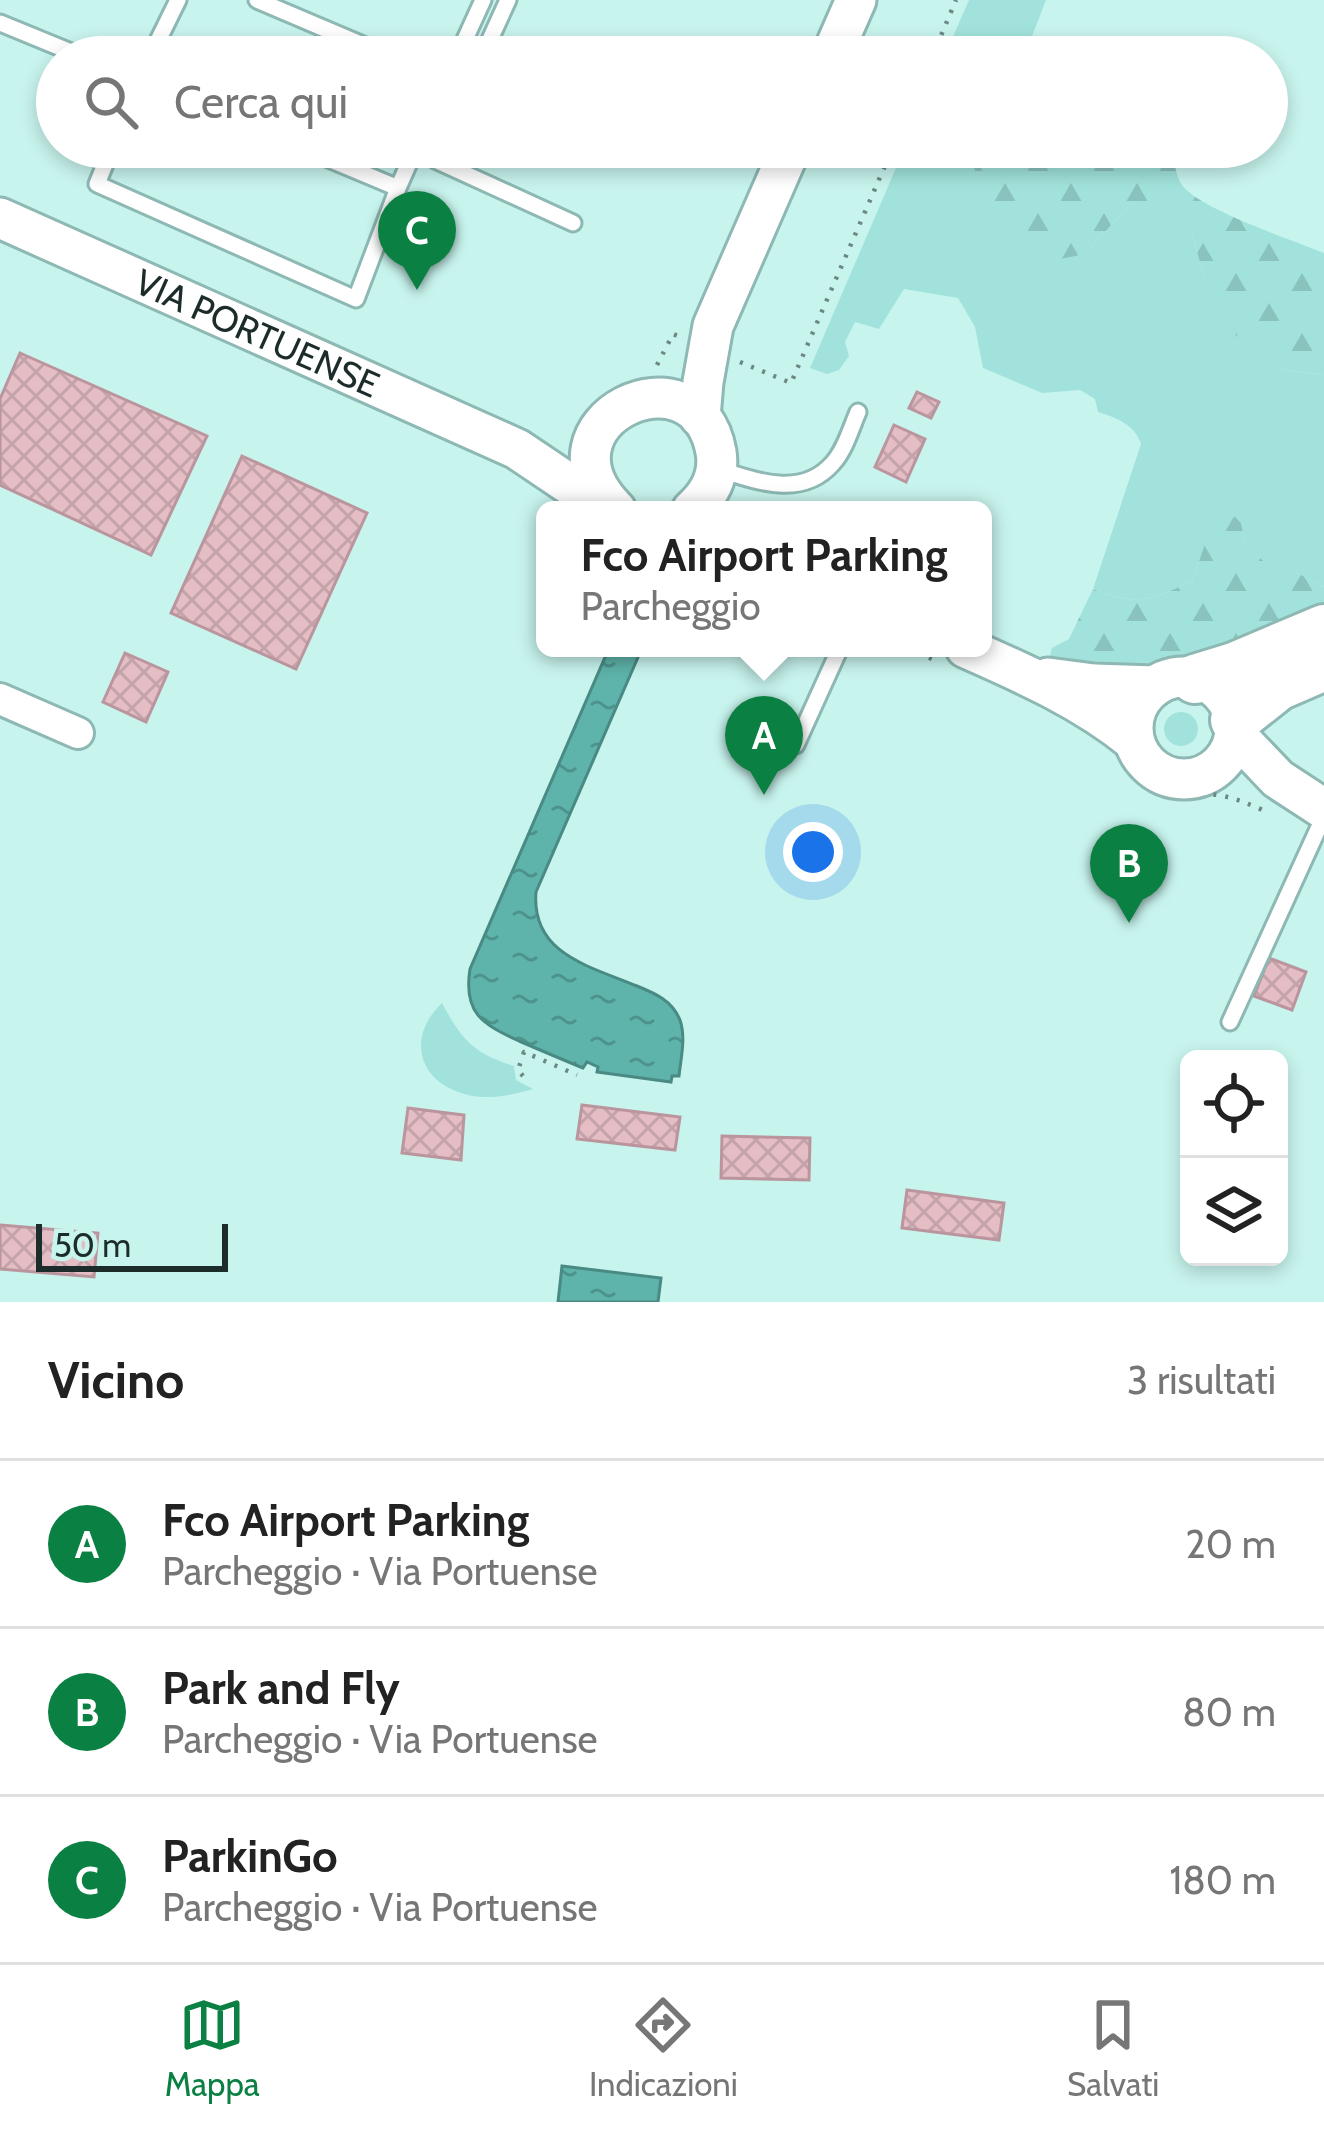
<!DOCTYPE html>
<html lang="it">
<meta charset="utf-8">
<style>
:root{--surface:#fff;--page:#f6f6f6;--text:#222;--muted:#767676;--line:#e0e0e0;--accent:#0b8043}
body{margin:0;font-family:Cabin,sans-serif;background:var(--page);color:var(--text)}
.controls{position:absolute;right:36px;bottom:36px;display:grid;overflow:hidden;border-radius:18px;box-shadow:0 6px 18px #0003}
.controls button{width:108px;height:108px;display:grid;place-items:center;padding:0;border:0;border-bottom:3px solid var(--line);background:var(--surface);color:var(--text);font:60px sans-serif}
.scale{position:absolute;left:36px;bottom:30px;width:192px;box-sizing:border-box;padding-left:12px;border:6px solid #1b2c2a;border-top:0;font-size:33px;line-height:42px;white-space:nowrap;color:#1b2c2a;-webkit-text-stroke:9px #c8f4ee;paint-order:stroke}
.you{position:absolute;left:813px;top:852px;width:42px;height:42px;margin:-30px;border:9px solid #fff;border-radius:50%;background:#1a73e8;box-shadow:0 0 0 18px #1a73e833}
.badge{display:grid;place-items:center;width:78px;height:78px;border-radius:50%;background:var(--accent);color:#fff;font-size:39px;font-weight:700}
.pin{position:absolute;translate:-50% -99px;filter:drop-shadow(0 3px 6px #0008)}
.pin::after{content:'';position:absolute;top:63px;width:42px;height:36px;background:inherit;clip-path:polygon(0 0,100% 0,50% 100%)}
.popup{position:absolute;left:536px;top:501px;width:456px;height:156px;box-sizing:border-box;display:grid;place-content:center;border-radius:18px;background:var(--surface);filter:drop-shadow(0 3px 9px #0005);font-size:39px;white-space:nowrap;color:var(--muted)}
.popup b{font-size:45px;color:var(--text)}
.popup::after{content:'';position:absolute;left:50%;top:100%;margin-left:-24px;border:24px solid transparent;border-top-color:var(--surface)}
.list{margin:0;padding:0;list-style:none}
h2{display:flex;justify-content:space-between;align-items:center;height:156px;margin:0;padding:0 48px;font-size:51px}
h2 small{font-size:39px;font-weight:400;color:var(--muted)}
.list li{display:grid;grid-template-columns:78px 1fr auto;gap:36px;align-items:center;box-sizing:border-box;height:168px;padding:0 48px;border-top:3px solid var(--line)}
.list b{display:block;font-size:45px;white-space:nowrap}
.list p{margin:0;font-size:39px;white-space:nowrap;color:var(--muted)}
.list em{font-size:39px;font-style:normal;color:var(--muted)}
.icon{flex:none;width:66px;height:66px;fill:none;stroke:currentColor;stroke-width:2;stroke-linecap:round;stroke-linejoin:round}
.map{position:relative;flex:none;width:1324px;height:1302px;overflow:hidden}
.search{position:absolute;background:var(--surface);box-shadow:0 6px 18px #0003;left:36px;right:36px;top:36px;height:132px;display:flex;align-items:center;gap:30px;box-sizing:border-box;padding:0 42px;border-radius:66px;color:var(--muted);font-size:45px}
.sheet{height:660px;background:var(--surface)}
nav{display:flex;justify-content:space-around;align-items:center;box-sizing:border-box;height:168px;border-top:3px solid var(--line);background:var(--surface);font-size:33px;color:var(--muted)}
nav a{display:grid;justify-items:center;gap:6px}
nav .on{color:var(--accent)}
.map>svg:first-child{display:block}
</style>
<div class="map">
<svg width="1324" height="1302" viewBox="0 0 1324 1302">
<defs>
<pattern id="forest-firs" width="22" height="20" patternUnits="userSpaceOnUse" patternTransform="scale(3)"><rect width="22" height="20" fill="#a1e3dc"/><path d="M5 1l3.5 6h-7zM16 11l3.5 6h-7z" fill="#8ac3bd"/></pattern>
<pattern id="water-ripples" width="26" height="14" patternUnits="userSpaceOnUse" patternTransform="scale(3)"><rect width="26" height="14" fill="#5eb3aa"/><path d="M2 4q2-2 4 0t4 0M15 11q2-2 4 0t4 0" fill="none" stroke="#4d928b"/></pattern>
<pattern id="building-cross-hatch" width="8" height="8" patternUnits="userSpaceOnUse" patternTransform="scale(3)"><rect width="8" height="8" fill="#e4bdc5"/><path d="M0 0l8 8M0 8l8-8" fill="none" stroke="#c3a3a9"/></pattern>
</defs>
<rect width="100%" height="100%" fill="#c8f4ee"/>
<!-- grass -->
<path fill="#a1e3dc" d="M 969,0 L 1046,0 L 1024,57 L 944,57 Z
M 905,147 L 970,147 L 971,160 L 1085,254 L 1133,201 L 1157,200 L 1192,234 L 1204,277 L 1278,369 L 1324,375 L 1324,587 L 1296,572 L 1268,566 L 1246,546 L 1241,523 L 1220,502 L 1192,581 C 1151,600 1138,607 1093,589 L 1141,444 C 1135,425 1117,418 1098,412 L 1095,399 L 1080,390 L 1042,393 L 983,368 L 975,327 L 958,298 L 904,289 L 879,329 L 855,322 L 845,342 L 849,356 L 839,370 L 827,374 L 810,368 Z
M1164 729a17 17 0 1 1 34 0a17 17 0 1 1-34 0Z
M 442,1003 C 462,1040 473,1053 514,1066 L 516,1080 L 533,1089 C 513,1095 489,1100 468,1095 C 419,1084 405,1038 442,1003 Z"/>
<!-- forest -->
<path fill="url(#forest-firs)" d="M 970,147 L 1173,147 C 1174,159 1175,175 1182,185 C 1199,209 1293,240 1324,253 L 1324,375 L 1278,369 L 1227,328 L 1204,277 L 1192,234 L 1157,201 L 1133,201 L 1085,254 L 1045,262 L 992,214 L 971,160 Z
M 1220,501 L 1241,523 L 1246,546 L 1268,565 L 1296,572 L 1324,587 L 1324,612 C 1250,636 1175,670 1096,665 C 1081,664 1065,659 1050,656 L 1052,648 L 1069,639 L 1093,589 C 1138,607 1151,600 1192,581 Z"/>
<!-- water -->
<path fill="url(#water-ripples)" stroke="#4a8a84" stroke-width="3" d="M 609,648 L 642,648 L 536,892 C 531,954 589,966 637,986 C 654,993 672,1000 680,1020 C 686,1038 681,1057 679,1076 L 672,1076 L 671,1082 L 597,1072 L 598,1067 L 587,1062 L 583,1068 C 561,1059 540,1050 519,1041 C 482,1024 463,1013 470,969 Z
M 562,1266 L 661,1278 L 658,1302 L 558,1302 Z"/>
<!-- building -->
<path fill="url(#building-cross-hatch)" stroke="#bb959d" stroke-width="3" d="M 20,353 L 207,436 L 151,555 L 0,485 L 0,399 Z
M 917,392 L 939,402 L 931,418 L 909,408 Z
M 894,425 L 925,439 L 906,482 L 875,467 Z
M 242,456 L 367,513 L 296,669 L 171,613 Z
M 125,653 L 168,672 L 146,722 L 103,702 Z
M 1269,958 L 1306,972 L 1292,1010 L 1254,996 Z
M 582,1105 L 680,1117 L 675,1150 L 577,1139 Z
M 408,1108 L 464,1115 L 461,1160 L 402,1153 Z
M 722,1136 L 810,1138 L 809,1180 L 721,1178 Z
M 907,1190 L 1004,1203 L 999,1240 L 902,1228 Z
M 0,1225 L 98,1233 L 94,1277 L 0,1269 Z"/>
<g fill="none" stroke-linecap="round" stroke-linejoin="round">
<defs>
<path id="service" d="M 257,0 L 391,57
M 0,23 L 83,57
M 150,57 L 178,0
M 457,57 L 483,0
M 482,57 L 508,0
M 112,147 L 97,184 L 356,299 L 398,188
M 300,147 L 398,188 L 416,147
M 441,147 L 435,160 L 573,223
M 718,469 C 756,481 802,499 833,463 C 845,450 851,428 858,412
M 796,745 L 840,648
M 1230,1022 L 1324,816"/>
<path id="minor" d="M 0,699 L 78,733"/>
<g id="tertiary">
<path d="M 831,57 L 856,0"/>
<path id="s1" d="M 0,218 L 517,449 L 578,490 L 614,509"/>
<path d="M 700,417 L 703,382 L 713,326 L 791,147"/>
<path d="M 616,510 C 527,422 696,341 716,452 C 720,476 709,495 692,510"/>
<path d="M 966,648 C 1025,674 1084,700 1134,741"/>
<circle cx="1184" cy="728" r="51"/>
<path d="M 1048,678 L 1094,684 L 1155,686"/>
<path d="M 1235,734 L 1278,779 L 1324,809"/>
</g>
<path id="primary" d="M 1195,679 L 1234,667 L 1324,629
M 1235,720 L 1278,686 L 1324,666"/>
</defs>
<!-- service casing -->
<use href="#service" stroke="#8db8b3" stroke-width="21"/>
<!-- minor casing -->
<use href="#minor" stroke="#8db8b3" stroke-width="36"/>
<!-- tertiary casing -->
<use href="#tertiary" stroke="#8db8b3" stroke-width="45"/>
<!-- primary casing -->
<use href="#primary" stroke="#8db8b3" stroke-width="54"/>
<!-- path -->
<path stroke="#6b8884" stroke-width="4.5" stroke-dasharray="3 9" stroke-linecap="butt" d="M 932,57 L 956,0
M 740,362 L 791,383 L 893,147
M 657,365 L 673,334 L 680,337
M 907,648 L 939,662
M 1135,772 C 1157,797 1188,791 1218,795 C 1235,798 1249,804 1265,811
M 523,1076 L 518,1070 L 524,1052 L 577,1075"/>
<!-- service -->
<use href="#service" stroke="#fff" stroke-width="15"/>
<!-- minor -->
<use href="#minor" stroke="#fff" stroke-width="30"/>
<!-- tertiary -->
<use href="#tertiary" stroke="#fff" stroke-width="39"/>
<!-- primary -->
<use href="#primary" stroke="#fff" stroke-width="48"/>
</g>
<g text-anchor="middle" stroke-width="10" stroke-linejoin="round" paint-order="stroke">
<!-- street labels -->
<g font-size="36" fill="#1b2c2a" stroke="#c8f4ee">
<text dy="13" stroke="none"><textPath href="#s1" startOffset="282">VIA PORTUENSE</textPath></text>
</g>
</g>
</svg>
<div class="controls">
<button><svg class="icon" aria-label="locate" viewBox="0 0 24 24"><circle cx="12" cy="12" r="6"/><path d="M12 2v4M12 18v4M2 12h4M18 12h4"/></svg></button>
<button><svg class="icon" aria-label="layers" viewBox="0 0 24 24"><path d="M12 4l9 5-9 5-9-5zM3 14l9 5 9-5"/></svg></button>
</div>
<div class="scale">50 m</div>
<div class="you"></div>
<div class="pin badge" style="left:764px;top:795px">A</div>
<div class="popup"><b>Fco Airport Parking</b>Parcheggio</div>
<div class="pin badge" style="left:1129px;top:923px">B</div>
<div class="pin badge" style="left:417px;top:290px">C</div>
<div class="search"><svg class="icon" aria-label="search" viewBox="0 0 24 24"><circle cx="10" cy="10" r="6"/><path d="M15 15l6 6"/></svg>Cerca qui</div>
</div>
<section class="sheet">
<h2>Vicino<small>3 risultati</small></h2>
<ul class="list">
<li><span class="badge">A</span><div><b>Fco Airport Parking</b><p>Parcheggio · Via Portuense</p></div><em>20 m</em></li>
<li><span class="badge">B</span><div><b>Park and Fly</b><p>Parcheggio · Via Portuense</p></div><em>80 m</em></li>
<li><span class="badge">C</span><div><b>ParkinGo</b><p>Parcheggio · Via Portuense</p></div><em>180 m</em></li>
</ul>
</section>
<nav>
<a class="on"><svg class="icon" aria-label="map" viewBox="0 0 24 24"><path d="M3 6l6-2 6 2 6-2v14l-6 2-6-2-6 2zM9 4v14M15 6v14"/></svg>Mappa</a>
<a><svg class="icon" aria-label="directions" viewBox="0 0 24 24"><path d="M12 3l9 9-9 9-9-9zM9 14v-3h6M13 9l2 2-2 2"/></svg>Indicazioni</a>
<a><svg class="icon" aria-label="saved" viewBox="0 0 24 24"><path d="M7 4h10v16l-5-4-5 4z"/></svg>Salvati</a>
</nav>
